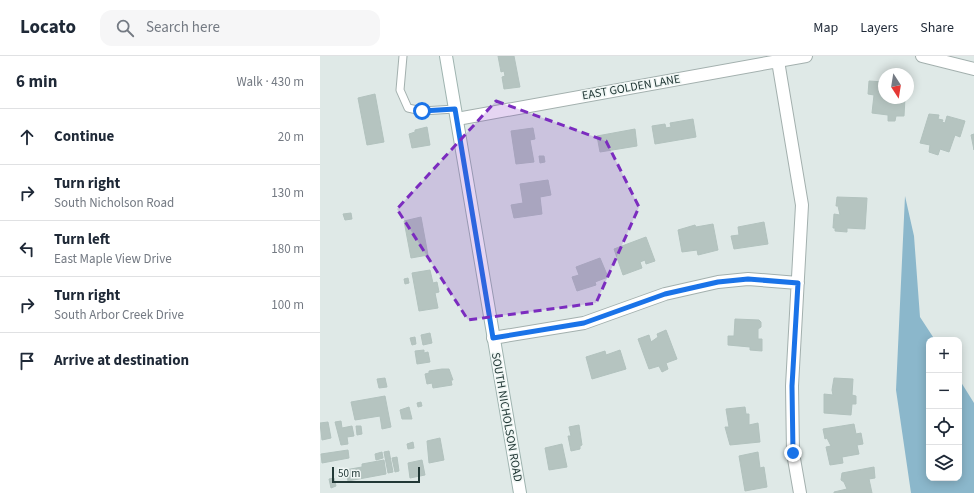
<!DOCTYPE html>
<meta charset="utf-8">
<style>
:root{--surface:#fff;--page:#f6f6f7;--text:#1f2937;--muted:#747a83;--line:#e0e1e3}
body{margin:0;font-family:"Source Sans 3",sans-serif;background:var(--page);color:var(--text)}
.controls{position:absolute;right:12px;bottom:12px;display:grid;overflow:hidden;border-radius:8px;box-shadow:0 2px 10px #0003}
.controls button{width:36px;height:36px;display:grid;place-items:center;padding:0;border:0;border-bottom:1px solid var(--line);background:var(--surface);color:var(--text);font:20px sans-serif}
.compass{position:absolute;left:558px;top:12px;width:36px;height:36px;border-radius:50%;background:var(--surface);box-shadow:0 2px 10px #0003;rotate:168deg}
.scale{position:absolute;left:12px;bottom:10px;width:88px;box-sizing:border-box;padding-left:4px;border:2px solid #223836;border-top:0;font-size:11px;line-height:14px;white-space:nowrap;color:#223836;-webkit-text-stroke:3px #eff6f4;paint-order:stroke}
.stop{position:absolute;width:12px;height:12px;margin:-9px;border:3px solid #1a73e8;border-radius:50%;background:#fff}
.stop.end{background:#1a73e8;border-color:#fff;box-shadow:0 1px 4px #0008}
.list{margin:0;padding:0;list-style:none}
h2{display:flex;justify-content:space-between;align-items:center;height:52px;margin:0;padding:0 16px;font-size:17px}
h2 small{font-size:13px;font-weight:400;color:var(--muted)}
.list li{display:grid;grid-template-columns:26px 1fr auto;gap:12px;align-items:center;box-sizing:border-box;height:56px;padding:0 16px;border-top:1px solid var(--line)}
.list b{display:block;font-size:15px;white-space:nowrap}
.list p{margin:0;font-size:13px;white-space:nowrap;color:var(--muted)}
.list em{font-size:13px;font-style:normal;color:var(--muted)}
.icon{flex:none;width:22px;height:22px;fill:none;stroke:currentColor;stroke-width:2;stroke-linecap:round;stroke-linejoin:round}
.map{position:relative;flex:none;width:654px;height:437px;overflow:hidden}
header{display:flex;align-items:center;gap:24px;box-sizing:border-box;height:56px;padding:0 20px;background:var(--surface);border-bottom:1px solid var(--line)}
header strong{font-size:19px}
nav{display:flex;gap:22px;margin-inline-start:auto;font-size:14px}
.search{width:280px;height:36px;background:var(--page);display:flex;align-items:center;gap:10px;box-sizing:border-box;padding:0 14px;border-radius:12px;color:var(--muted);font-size:15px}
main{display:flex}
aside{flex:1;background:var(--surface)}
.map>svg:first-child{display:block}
</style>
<header>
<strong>Locato</strong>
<div class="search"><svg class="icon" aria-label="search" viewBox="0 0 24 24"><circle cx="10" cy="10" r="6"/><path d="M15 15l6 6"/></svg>Search here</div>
<nav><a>Map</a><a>Layers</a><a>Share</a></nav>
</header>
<main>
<aside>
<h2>6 min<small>Walk · 430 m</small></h2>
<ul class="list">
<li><svg class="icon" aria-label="ahead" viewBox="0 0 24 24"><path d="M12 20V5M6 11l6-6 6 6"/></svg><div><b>Continue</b></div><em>20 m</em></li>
<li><svg class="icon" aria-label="right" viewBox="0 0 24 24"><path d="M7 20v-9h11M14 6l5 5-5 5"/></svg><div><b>Turn right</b><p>South Nicholson Road</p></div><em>130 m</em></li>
<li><svg class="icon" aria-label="left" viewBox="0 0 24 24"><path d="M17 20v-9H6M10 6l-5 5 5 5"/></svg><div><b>Turn left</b><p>East Maple View Drive</p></div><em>180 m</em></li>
<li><svg class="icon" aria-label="right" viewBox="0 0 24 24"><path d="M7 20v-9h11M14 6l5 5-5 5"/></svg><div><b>Turn right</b><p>South Arbor Creek Drive</p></div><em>100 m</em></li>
<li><svg class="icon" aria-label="arrive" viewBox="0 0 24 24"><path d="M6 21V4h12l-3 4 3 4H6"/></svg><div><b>Arrive at destination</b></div></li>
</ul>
</aside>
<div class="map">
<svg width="654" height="437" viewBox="0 0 654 437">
<rect width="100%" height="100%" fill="#dfe9e7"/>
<!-- water -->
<path fill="#8bb7cb" d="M 585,140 L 594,180 L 600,261 L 615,284 L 609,284 L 609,422 L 639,422 L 639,323 L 654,347 L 654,437 L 591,437 L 576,334 Z"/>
<!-- building -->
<path fill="#b5c4c0" stroke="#b2c2be" d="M 178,0 L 194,0 L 200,31 L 184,33 L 182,21 L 185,20 L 184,15 L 181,16 Z
M 549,25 L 564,26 L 564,42 L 585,42 L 584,60 L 576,60 L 575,65 L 568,65 L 568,59 L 552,57 L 554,39 L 548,38 Z
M 55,38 L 64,86 L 47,89 L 38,42 Z
M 609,58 L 619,59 L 618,63 L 623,64 L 622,66 L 625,67 L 627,60 L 645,65 L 640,81 L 635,79 L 629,96 L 620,93 L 618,99 L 609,96 L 610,89 L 600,87 Z
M 373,63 L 376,81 L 335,88 L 332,70 L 345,68 L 346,72 L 351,71 L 350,67 Z
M 107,71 L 110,89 L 92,92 L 89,78 L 95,76 L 95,74 Z
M 213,72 L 215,83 L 210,84 L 214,106 L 196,108 L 191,75 Z
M 315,73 L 317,90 L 280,96 L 277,80 Z
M 654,78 L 654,94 L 651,79 Z
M 219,100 L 224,100 L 225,106 L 220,107 Z
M 228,124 L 231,139 L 220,141 L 222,158 L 194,162 L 191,149 L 203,147 L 200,128 Z
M 517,141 L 547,142 L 545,173 L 527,172 L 527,176 L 515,175 L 515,172 L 513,172 L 514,158 L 520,159 L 518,150 L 516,150 Z
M 31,157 L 32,163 L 25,164 L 23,158 Z
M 101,161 L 108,199 L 91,202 L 84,165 Z
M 444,166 L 448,188 L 414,193 L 411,180 L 419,179 L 418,171 Z
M 393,168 L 398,194 L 378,199 L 377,194 L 362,196 L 358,174 L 375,169 L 376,171 Z
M 326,181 L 335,205 L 326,208 L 325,204 L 320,206 L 322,212 L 303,219 L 294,193 Z
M 280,202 L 288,221 L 275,226 L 276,229 L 257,235 L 252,221 L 259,219 L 256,211 Z
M 110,214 L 113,227 L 117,226 L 119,236 L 115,237 L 118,252 L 99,255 L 92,217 Z
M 88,222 L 89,227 L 85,228 L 84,223 Z
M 415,263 L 439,264 L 441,266 L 441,271 L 438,273 L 438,283 L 442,283 L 442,295 L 430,294 L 430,291 L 408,289 L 408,280 L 414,280 Z
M 346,274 L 357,303 L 346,307 L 348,313 L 342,316 L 339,310 L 329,313 L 318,283 L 329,279 L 331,286 L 338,281 L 337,278 Z
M 110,277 L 112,287 L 103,289 L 101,279 Z
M 95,281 L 96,288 L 92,289 L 90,282 Z
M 104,294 L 104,297 L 108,296 L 110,306 L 97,308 L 95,295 Z
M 300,294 L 306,313 L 272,323 L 266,301 L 285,295 L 286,299 Z
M 122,313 L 129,313 L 133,324 L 131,324 L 132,329 L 113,332 L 112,327 L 107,328 L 105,318 L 109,317 L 109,315 Z
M 65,322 L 67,331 L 59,332 L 57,323 Z
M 514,322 L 533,323 L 532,339 L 536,340 L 536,348 L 532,348 L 531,359 L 504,357 L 504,338 L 513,339 L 512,334 Z
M 65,340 L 71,371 L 62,373 L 60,360 L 35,364 L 31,346 Z
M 101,346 L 102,350 L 98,351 L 97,347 Z
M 89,351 L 92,363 L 82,363 L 80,354 Z
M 425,351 L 426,358 L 429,358 L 429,369 L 438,367 L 440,386 L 410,389 L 405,371 L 409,371 L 406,353 Z
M 21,365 L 22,372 L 32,370 L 34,380 L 27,381 L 28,388 L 21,389 L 15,366 Z
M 8,366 L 11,382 L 2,384 L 0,367 Z
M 534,368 L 536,378 L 541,377 L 543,388 L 537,389 L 539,398 L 522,401 L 523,407 L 510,409 L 506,391 L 511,390 L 507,382 L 505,383 L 503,373 Z
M 259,369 L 262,389 L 260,390 L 260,393 L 251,395 L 248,380 L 251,380 L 249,371 Z
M 36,370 L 41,370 L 42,378 L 37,379 Z
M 120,382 L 124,404 L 109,407 L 107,385 Z
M 93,386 L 94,392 L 88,393 L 87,388 Z
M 242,388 L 247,411 L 229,414 L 225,392 Z
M 28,394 L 29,402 L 2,407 L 1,398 Z
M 69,395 L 73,416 L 68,417 L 64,396 Z
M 62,396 L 63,402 L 56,404 L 55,398 Z
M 438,396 L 440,412 L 444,411 L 447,431 L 425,435 L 419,400 Z
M 77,401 L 79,415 L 75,416 L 72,402 Z
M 64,404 L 66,418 L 28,425 L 25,414 L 42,411 L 42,408 Z
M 102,404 L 105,419 L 90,422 L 88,407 Z
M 554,411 L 555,422 L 549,423 L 552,437 L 514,437 L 514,436 L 527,433 L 524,426 L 521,424 L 522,417 Z
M 14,422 L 16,430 L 11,432 L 9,423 Z"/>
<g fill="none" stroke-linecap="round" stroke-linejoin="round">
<defs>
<path id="lane" d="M 83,0 L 80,34 L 88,52 L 102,55 L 135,53"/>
<path id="street" d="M 602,0 L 654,13
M 458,5 L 482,149 L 472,330 L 473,397 L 480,437
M 137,63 L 486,0
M 173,282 L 264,267 L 345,238 L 398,226 L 428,223 L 478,227"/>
<path id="secondary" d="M 126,0 L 200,437"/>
</defs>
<!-- lane casing -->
<use href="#lane" stroke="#a3b0ae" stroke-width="9"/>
<!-- street casing -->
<use href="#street" stroke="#a3b0ae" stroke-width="14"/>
<!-- secondary casing -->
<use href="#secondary" stroke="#9fb4b0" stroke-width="14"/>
<!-- lane -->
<use href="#lane" stroke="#fff" stroke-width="7"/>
<!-- street -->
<use href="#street" stroke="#fff" stroke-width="12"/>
<!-- secondary -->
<use href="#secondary" stroke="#fff" stroke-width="12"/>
</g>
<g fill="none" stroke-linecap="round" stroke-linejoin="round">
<!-- route -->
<path stroke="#1a73e8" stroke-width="5" d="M 102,55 L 135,53 L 173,282 L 264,267 L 345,238 L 398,226 L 428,223 L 478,227 L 472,330 L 473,397"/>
</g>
<!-- marked area -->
<path fill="#7b2cbf" fill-opacity="0.2" stroke="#7b2cbf" stroke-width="3" stroke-dasharray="8 5" stroke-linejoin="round" d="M 176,45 L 286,85 L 319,151 L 276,247 L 148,264 L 77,153 Z"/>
<g text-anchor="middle" stroke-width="3" stroke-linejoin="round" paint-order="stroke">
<!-- street labels -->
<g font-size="12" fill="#223836" stroke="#eff6f4">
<text transform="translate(311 31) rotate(-10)" y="4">EAST GOLDEN LANE</text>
<text transform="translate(187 361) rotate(80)" y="4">SOUTH NICHOLSON ROAD</text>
</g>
</g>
</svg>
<div class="controls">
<button>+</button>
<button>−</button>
<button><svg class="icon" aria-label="locate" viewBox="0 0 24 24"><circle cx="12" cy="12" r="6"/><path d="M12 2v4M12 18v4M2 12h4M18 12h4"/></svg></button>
<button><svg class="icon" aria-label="layers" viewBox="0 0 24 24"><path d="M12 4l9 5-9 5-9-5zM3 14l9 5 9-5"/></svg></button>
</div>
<svg class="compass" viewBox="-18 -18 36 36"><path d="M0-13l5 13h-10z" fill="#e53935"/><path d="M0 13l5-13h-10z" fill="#747a83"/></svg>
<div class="scale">50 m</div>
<div class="stop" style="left:102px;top:55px"></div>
<div class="stop end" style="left:473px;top:397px"></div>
</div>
</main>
